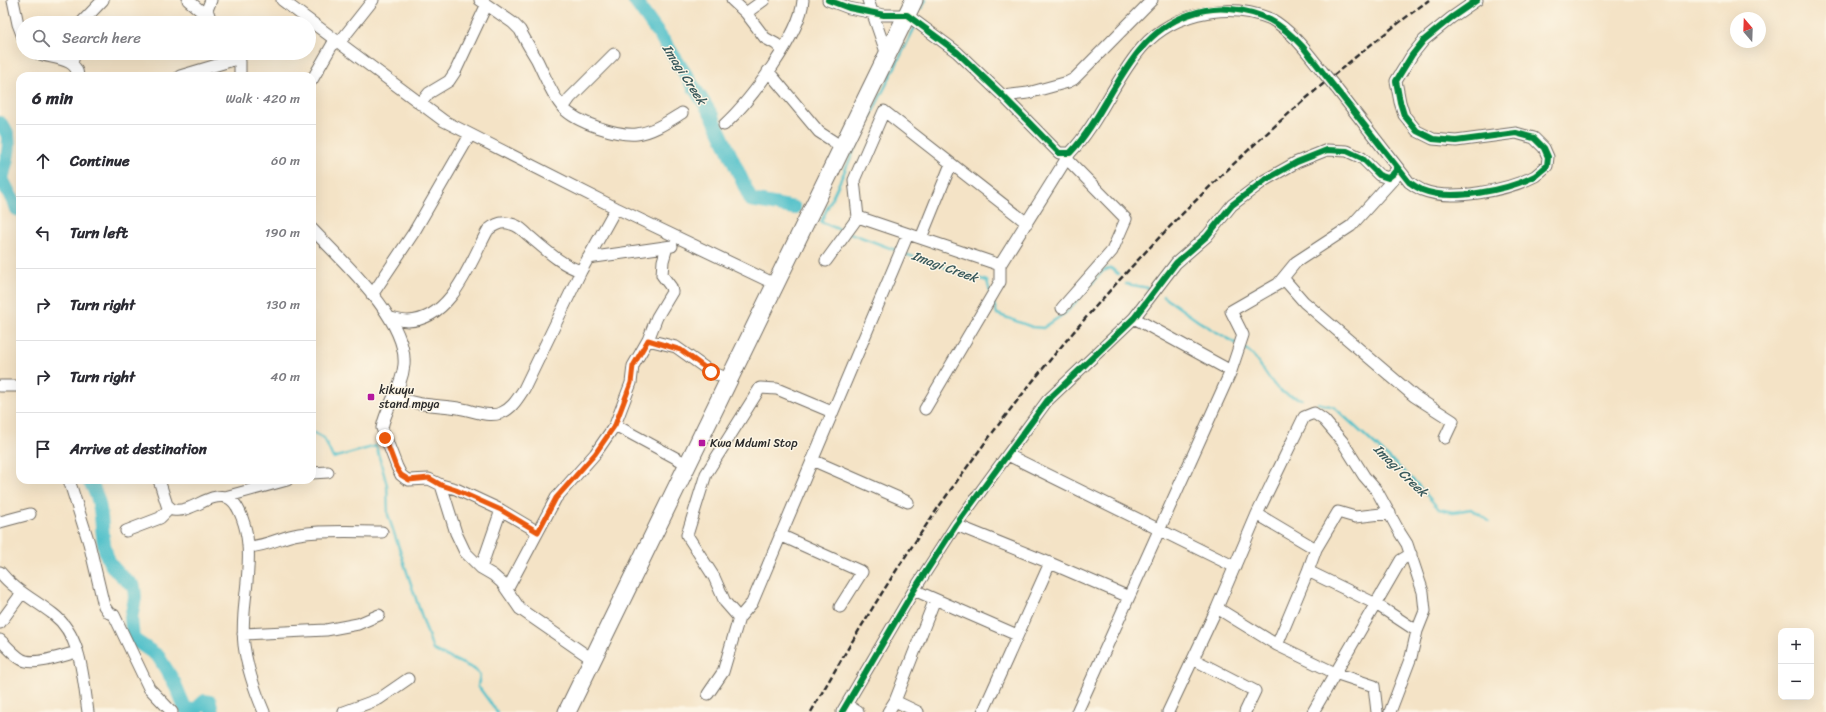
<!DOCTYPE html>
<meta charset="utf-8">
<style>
:root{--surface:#fff;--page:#f7f7f7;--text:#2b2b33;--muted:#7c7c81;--line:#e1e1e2}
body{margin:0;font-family:Sriracha,sans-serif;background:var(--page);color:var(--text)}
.controls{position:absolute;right:12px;bottom:12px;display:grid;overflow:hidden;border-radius:8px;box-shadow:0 4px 16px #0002}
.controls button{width:36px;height:36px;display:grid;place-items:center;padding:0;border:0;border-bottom:1px solid var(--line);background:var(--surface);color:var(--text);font:20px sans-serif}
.compass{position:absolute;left:1730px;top:12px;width:36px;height:36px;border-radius:50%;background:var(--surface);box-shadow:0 4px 16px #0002;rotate:341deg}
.stop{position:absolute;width:12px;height:12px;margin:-9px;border:3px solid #ea580c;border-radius:50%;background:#fff}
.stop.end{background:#ea580c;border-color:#fff;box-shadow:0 1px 4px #0008}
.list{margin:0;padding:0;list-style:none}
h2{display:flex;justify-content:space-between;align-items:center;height:52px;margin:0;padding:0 16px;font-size:17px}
h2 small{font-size:13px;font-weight:400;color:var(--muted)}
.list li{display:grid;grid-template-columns:26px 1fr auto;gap:12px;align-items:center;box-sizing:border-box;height:72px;padding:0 16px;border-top:1px solid var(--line)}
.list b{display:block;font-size:15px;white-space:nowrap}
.list em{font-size:13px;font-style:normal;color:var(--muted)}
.icon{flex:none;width:22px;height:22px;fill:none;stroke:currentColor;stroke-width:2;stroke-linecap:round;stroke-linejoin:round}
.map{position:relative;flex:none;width:1826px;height:712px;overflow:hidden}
.search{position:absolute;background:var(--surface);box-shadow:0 4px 16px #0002;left:16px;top:16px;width:300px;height:44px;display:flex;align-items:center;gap:10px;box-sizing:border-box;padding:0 14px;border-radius:22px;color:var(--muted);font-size:15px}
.panel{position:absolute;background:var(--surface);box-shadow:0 4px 16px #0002;left:16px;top:72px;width:300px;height:412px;border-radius:12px}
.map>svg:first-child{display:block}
</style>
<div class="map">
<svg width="1826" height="712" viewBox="0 0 1826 712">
<rect width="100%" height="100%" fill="#fcf5e5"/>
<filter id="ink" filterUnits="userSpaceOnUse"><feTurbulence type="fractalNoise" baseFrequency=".025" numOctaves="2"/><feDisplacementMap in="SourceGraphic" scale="8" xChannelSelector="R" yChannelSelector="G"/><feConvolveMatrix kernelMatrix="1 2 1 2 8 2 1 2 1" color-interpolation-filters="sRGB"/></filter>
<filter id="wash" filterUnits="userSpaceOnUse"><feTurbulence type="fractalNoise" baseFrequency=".012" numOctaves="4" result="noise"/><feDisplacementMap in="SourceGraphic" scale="16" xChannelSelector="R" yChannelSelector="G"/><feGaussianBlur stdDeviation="0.9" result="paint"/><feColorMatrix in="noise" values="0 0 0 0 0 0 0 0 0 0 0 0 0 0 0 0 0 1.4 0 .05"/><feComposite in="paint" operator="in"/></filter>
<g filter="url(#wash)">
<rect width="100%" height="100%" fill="#f4e3c6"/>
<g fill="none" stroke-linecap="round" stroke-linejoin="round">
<!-- stream -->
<path stroke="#53c1ca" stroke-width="2.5" d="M 922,8 L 926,0
M 843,231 L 821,222 L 866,125 L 915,27
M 850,233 L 898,251
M 902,253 L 987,281 L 990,292
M 1126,284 L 1149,288
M 1163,296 L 1198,321 L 1237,344
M 993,301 L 997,314 L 1032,327 L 1043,328 L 1067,312 L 1103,271 L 1111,268 L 1118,274
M 1243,347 C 1259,357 1265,377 1279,390 C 1285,395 1294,397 1302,399
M 1318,403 L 1334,407 L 1416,483 L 1439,509 L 1453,512 L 1471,509 L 1489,521
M 312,432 L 324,438 L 333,458 L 376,446 L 387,485 L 388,515 L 433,650 L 474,669 L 480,675 L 478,686 L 497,712"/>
<!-- river -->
<path stroke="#53c1ca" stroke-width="14" d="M 634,0 L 668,47 L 713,117 L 751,200 L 794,208
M 0,123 C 16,136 6,162 2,179 L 17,209 L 20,210
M 88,480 C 108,505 97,539 110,563 C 115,572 127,580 134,587 L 135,598 L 131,618 L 133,639 L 158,656 L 174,682 L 185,708 L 194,711 L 205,701 L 210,702 L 212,712"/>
</g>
</g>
<g filter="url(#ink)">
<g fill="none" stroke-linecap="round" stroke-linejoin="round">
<defs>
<path id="minor" d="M 13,0 L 18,24 L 23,37
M 188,0 L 209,18
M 282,0 L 444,121 L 616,208 L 775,284
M 480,0 L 513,23 L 520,30 C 525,40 531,50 537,60 C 545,76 551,94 563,108 C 577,123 618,136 637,134 C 653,132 669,121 682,113
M 732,0 L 746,13 L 765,38 L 776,44 L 782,50
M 828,0 L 849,8 L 884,15 L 907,15 L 957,52 L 1003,96 L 1059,153 L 1070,153 C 1097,125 1112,86 1136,55 C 1166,14 1224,0 1271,19 C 1292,31 1307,52 1322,71
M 868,0 L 887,55
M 746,13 L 764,0
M 211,21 L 207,10 L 211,0
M 81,23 L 103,0
M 339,43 L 373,0
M 37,53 C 51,59 77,57 78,76
M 239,53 L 240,62 L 240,76
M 72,63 L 75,53
M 768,71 L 819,132 L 842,147
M 180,76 L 240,58
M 312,80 L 335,40
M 1336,88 L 1409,182 C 1413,185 1418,188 1422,190 C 1451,202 1508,190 1535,176 C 1539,173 1543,169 1547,166 L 1548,157 L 1544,148 L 1534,138 L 1516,133 L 1456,141 L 1433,139 L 1417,131 L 1404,115 L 1400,102 L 1396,81 L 1412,55 L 1424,40 L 1451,18 L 1477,0
M 1003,96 L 1028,93 L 1068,82 L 1074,79 L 1152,0
M 420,104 L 429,93 L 449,81 L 455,72 L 486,6
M 563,108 L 570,98 L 614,54
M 724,125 C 749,102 801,34 803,0
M 858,217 L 1000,265
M 312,229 C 341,260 408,319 404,365 C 402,388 386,406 382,428 L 397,467 L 401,475 L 406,479 L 409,480 L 429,479 L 441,485 L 456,489 L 501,510 L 538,532
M 921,238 L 951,164
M 588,258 L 672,246
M 826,261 L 858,217 L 854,180 L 884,111 L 1027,223
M 1283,278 L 1304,302 L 1414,396 L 1453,421 L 1445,438
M 372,295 L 414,232 L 470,135
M 1062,308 L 1112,251 L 1126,219 L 1066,158
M 390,318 C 396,319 402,321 408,321 C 452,320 471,260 488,230 C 495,224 503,221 511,224 C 518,225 524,231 529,236 C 545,249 561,265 581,271
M 1134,318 L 1231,371
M 648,340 L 676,347 L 711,372 L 729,379
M 0,386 L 20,386
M 394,397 C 415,405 436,405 458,408 C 472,410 487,418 501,413 C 512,409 518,398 524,389 L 581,271 L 616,208
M 925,409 L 1000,282 L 1000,265 L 1070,153
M 832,412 L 777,389 L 760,388 L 706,474 L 687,535 L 714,577 L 725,602 L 739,618 L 752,603 L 908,234
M 615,425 L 687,464
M 1008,455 L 1235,567
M 812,460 L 908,502
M 312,473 L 328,472
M 69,480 L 89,543 L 104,606 L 109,613 L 114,615 L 149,688 L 172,712
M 159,480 L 167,505 L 173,510 C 192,513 208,493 226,497 C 240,501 247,531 248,545 C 251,578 240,612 244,645 C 247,668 255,691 264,712
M 441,485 L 456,533 L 465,552 L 481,568 L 493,575 L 502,583 L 520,609 L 592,659
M 225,497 L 287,480
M 1257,514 L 1316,549 L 1308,571
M 0,522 L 30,514
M 956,525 L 1050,563 L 983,712
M 126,531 L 160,518 L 170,508
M 780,535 L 862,572 L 840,607
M 248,547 C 268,546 280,537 299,534 C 326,530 355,532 382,532
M 1316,549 L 1338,512 L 1355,517 L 1390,513
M 1050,563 L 1129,597
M 481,568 L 501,510
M 0,572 C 14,590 35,600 53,614 C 82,636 83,679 88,712
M 507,590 L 556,498 L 595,454 L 615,425 L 631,383 L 633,366 L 648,340 L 657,317 L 672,292 L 671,287 L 662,275 L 663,261 L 667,247
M 914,590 L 1017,635
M 1217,608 L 1277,645 L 1335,673 L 1374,686 L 1377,712
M 0,623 L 22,593
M 243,634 L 326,630 L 358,624 L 379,615
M 0,640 C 7,646 13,654 21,659 C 33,667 64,655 77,652
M 1277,645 L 1308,571 L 1376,604 L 1417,631
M 1193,659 L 1255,691 L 1245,712
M 708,694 L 723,672 L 739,618
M 847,705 L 858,712
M 344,712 L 379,699 L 408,679
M 842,712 L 914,590 L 956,525 L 1047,401 L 1134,318 L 1176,263 L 1207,236 L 1232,205 L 1265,180 L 1297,162 L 1327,150 L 1347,151 L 1362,158 L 1379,175 L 1388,178 L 1393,174 L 1398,168
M 888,712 L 895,701
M 918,712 L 895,701 L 935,599
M 1077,712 L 1231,371 L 1243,335 L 1231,311 L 1278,284 L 1296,262 L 1351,226 L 1398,174
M 1168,712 L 1217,608 L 1257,514 L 1304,417 L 1314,413 L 1324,420 L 1342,441 L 1364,476 L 1377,491 L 1400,533 L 1407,544 L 1423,592 L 1425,611 L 1417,631 L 1411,657 L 1390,712
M 1313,712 L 1401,560 L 1411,554"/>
<path id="highway" d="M 567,712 L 914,0"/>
</defs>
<!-- minor casing -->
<use href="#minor" stroke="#716b61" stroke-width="13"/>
<!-- highway casing -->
<use href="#highway" stroke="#716b61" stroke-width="19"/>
<!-- minor -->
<use href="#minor" stroke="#fff" stroke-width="11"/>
<!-- highway -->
<use href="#highway" stroke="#fff" stroke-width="17"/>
<!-- rail -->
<path stroke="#2b2b2b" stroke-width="2.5" stroke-dasharray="6 3" stroke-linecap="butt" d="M 811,712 C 861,624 915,537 976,455 C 1103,282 1257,128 1429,0"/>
<defs>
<path id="minor-bridge" d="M 1322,71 L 1336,88"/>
</defs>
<!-- minor-bridge casing -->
<use href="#minor-bridge" stroke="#716b61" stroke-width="13" stroke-linecap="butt"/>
<!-- minor-bridge -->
<use href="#minor-bridge" stroke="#fff" stroke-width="11"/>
<defs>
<path id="cycleway" d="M 828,0 L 849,8 L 884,15 L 907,15 L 957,52 L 1003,96 L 1059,153 L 1070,153 C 1112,109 1126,37 1188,15 C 1201,10 1215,7 1230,9 C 1262,12 1281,23 1303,47 L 1409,182 C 1413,185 1418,188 1422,190 C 1451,202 1508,190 1535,176 C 1539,173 1543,169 1547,166 L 1548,157 L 1544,148 L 1534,138 L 1516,133 L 1456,141 L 1433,139 L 1417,131 L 1404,115 L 1400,102 L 1396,81 L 1412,55 L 1424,40 L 1451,18 L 1477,0
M 842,712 L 914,590 L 956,525 L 1047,401 L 1134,318 L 1176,263 L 1207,236 L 1232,205 L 1265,180 L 1297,162 L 1327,150 L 1347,151 L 1362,158 L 1379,175 L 1388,178 L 1393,174 L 1398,168"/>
</defs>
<!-- cycleway casing -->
<use href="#cycleway" stroke="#fcf5e5" stroke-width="8"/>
<!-- cycleway -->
<use href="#cycleway" stroke="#00873e" stroke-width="6"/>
</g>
</g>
<g fill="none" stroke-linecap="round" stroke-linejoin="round" filter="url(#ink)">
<!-- route -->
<path stroke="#ea580c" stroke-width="5" d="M 385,438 L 396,467 L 401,475 L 406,478 L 409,480 L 429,478 L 441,485 L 456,490 L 501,510 L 538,532 L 556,498 L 595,454 L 615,425 L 631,383 L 633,366 L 648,340 L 681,350 L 711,372"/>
</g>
<!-- markers -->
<g fill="#b5179e" stroke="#fcf5e5" stroke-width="1.5">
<rect x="367" y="393" width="8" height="8" rx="2"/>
<rect x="698" y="439" width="8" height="8" rx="2"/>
</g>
<g text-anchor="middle" stroke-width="3" stroke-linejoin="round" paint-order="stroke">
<!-- poi labels -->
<g font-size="12" fill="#2b2b2b" stroke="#fcf5e5" text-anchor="start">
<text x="379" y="394">kikuyu<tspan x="379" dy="14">stand mpya</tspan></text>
<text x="710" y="447">Kwa Mdumi Stop</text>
</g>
<!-- water labels -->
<g font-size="13" font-style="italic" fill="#37585b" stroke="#fcf5e5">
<text transform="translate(685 74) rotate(57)" y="5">Imagi Creek</text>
<text transform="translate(945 266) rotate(20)" y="5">Imagi Creek</text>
<text transform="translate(1401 470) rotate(44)" y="5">Imagi Creek</text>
</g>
</g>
</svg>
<div class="controls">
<button>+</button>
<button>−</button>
</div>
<svg class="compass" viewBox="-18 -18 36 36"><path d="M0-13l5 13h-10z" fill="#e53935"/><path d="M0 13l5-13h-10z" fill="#7c7c81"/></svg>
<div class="stop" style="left:711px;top:372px"></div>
<div class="stop end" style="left:385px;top:438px"></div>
<div class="search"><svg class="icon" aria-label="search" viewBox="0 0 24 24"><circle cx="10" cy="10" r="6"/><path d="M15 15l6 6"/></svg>Search here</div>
<section class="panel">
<h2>6 min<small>Walk · 420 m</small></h2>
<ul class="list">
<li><svg class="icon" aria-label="ahead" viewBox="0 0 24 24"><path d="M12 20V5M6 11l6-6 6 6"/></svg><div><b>Continue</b></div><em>60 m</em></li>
<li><svg class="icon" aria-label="left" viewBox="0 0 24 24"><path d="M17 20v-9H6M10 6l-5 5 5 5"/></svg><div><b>Turn left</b></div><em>190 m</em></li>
<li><svg class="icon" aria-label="right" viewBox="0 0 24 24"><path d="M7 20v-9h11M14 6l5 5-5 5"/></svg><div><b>Turn right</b></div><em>130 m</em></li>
<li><svg class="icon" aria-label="right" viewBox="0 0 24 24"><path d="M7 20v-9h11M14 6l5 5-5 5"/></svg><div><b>Turn right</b></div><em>40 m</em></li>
<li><svg class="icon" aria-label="arrive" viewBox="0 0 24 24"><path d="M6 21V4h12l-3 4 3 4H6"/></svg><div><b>Arrive at destination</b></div></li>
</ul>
</section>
</div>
